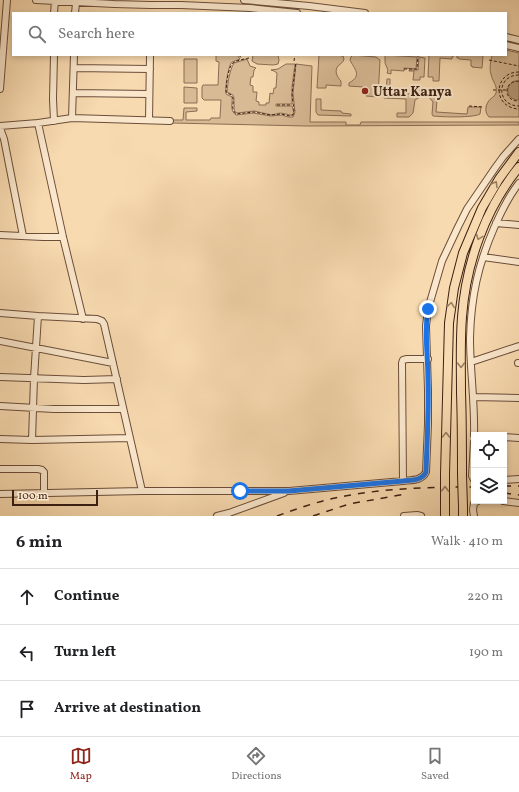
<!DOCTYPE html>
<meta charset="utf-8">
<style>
:root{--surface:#fff;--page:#f2f2f2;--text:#202124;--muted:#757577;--line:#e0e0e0;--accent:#8f2418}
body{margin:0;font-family:Vollkorn,serif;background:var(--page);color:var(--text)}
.controls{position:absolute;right:12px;bottom:12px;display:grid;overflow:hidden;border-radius:0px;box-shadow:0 2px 6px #0003}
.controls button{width:36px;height:36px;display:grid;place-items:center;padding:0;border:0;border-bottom:1px solid var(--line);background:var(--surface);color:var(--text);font:20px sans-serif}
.scale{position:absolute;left:12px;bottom:10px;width:86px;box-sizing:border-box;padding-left:4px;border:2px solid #3c2012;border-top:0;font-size:11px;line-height:14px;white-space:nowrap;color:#3c2012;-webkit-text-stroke:3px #fae7cc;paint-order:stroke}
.stop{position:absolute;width:12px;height:12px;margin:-9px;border:3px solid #1a73e8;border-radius:50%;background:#fff}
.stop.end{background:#1a73e8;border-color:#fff;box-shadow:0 1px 4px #0008}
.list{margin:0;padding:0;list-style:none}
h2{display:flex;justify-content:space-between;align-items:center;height:52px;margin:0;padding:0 16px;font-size:17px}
h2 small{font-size:13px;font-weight:400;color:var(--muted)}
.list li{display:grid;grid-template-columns:26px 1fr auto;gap:12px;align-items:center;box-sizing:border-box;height:56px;padding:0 16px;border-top:1px solid var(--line)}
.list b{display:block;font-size:15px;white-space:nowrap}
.list em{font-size:13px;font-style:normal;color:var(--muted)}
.icon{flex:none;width:22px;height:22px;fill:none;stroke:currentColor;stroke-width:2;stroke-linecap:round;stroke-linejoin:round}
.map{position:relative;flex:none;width:519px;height:516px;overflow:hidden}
.search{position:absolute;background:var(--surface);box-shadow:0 2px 6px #0003;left:12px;right:12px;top:12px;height:44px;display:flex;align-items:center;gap:10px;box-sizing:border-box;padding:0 14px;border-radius:0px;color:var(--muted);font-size:15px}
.sheet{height:220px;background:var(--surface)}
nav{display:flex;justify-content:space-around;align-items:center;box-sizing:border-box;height:56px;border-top:1px solid var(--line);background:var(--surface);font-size:11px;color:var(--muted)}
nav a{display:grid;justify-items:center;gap:2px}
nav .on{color:var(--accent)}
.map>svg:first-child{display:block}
</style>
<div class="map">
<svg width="519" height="516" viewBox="0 0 519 516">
<rect width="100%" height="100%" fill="#f8dab0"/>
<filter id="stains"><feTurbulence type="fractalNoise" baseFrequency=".005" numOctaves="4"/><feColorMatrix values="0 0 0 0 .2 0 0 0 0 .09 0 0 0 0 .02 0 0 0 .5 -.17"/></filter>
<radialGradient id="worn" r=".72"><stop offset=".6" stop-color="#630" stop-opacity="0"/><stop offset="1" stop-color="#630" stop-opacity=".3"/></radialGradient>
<!-- green -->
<path fill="#d8ba95" stroke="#8a6d54" d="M 506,50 L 519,53 L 519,117 L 489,117 C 485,113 485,107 488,102 C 490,98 495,97 496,93 C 498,86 492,81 491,74 C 489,68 491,61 492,55 L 506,55 Z
M 216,55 L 237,55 L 240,59 C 238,60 233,61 231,63 C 228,68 225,88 226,94 L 232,97 C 233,103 229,110 236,115 L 253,113 L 271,116 L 282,115 L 288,117 L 293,117 L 295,112 L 293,93 L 296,64 L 312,66 L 310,122 L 346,122 L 346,125 L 360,125 L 361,122 L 519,122 L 519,125 L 306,126 L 172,123 L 172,120 L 183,120 L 184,108 L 197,108 L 197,111 L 186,112 L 186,120 L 210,120 L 211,118 L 220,118 L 221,100 L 204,100 L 202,98 L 202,87 L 203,85 L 218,85 L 219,62 L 216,61 Z
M 253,55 L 278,55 L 279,60 L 278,64 L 273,65 L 257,64 L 252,61 Z
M 319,55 L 336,55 L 343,56 L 344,59 C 343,63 341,63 338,66 C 334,71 337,77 341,81 L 341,86 L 326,85 L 326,88 L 317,88 Z
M 353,55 L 376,57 L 380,60 L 378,97 L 366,96 L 366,92 L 363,91 L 363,87 L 349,86 L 349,83 C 363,75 354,69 350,60 L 351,57 Z
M 385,55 L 417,57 L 416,69 L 404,68 L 404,71 L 391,70 L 391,74 L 387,73 L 388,70 L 385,63 Z
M 429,55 L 453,55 L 453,57 L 452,57 L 452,59 L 440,58 L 439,81 L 433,81 L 433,77 L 428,77 Z
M 457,55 L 483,55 L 482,68 L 472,67 L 472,66 L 471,66 L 471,60 L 459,59 L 459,58 L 457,58 Z
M 419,57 L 425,58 L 424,77 L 420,77 L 420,80 L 413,80 L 414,71 L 409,71 L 409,70 L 418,70 Z
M 184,59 L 197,59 L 197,83 L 184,83 Z
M 247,59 L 250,66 L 256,68 L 254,70 L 253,77 L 251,77 L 250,85 L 253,86 L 253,92 L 257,92 L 256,101 L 259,102 L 259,105 L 266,105 L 266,103 L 269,103 L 270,93 L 273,94 L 274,88 L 276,88 L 277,73 L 274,71 L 271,70 L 278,69 L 286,64 L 295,64 L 292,87 L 292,104 L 276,104 L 276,106 L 292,106 L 294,113 L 292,115 L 290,115 L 286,114 L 280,113 L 272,115 L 254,111 L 237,113 L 235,112 C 233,106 235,98 233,95 C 231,94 229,93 227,92 C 228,82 229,72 234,63 Z
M 387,79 L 390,79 L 390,93 L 412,94 L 413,86 L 419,87 L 419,90 L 423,90 L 422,96 L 420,97 L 415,100 L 413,113 L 409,117 L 397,117 L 397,113 L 406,113 L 406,99 L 384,98 L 386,92 Z
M 184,87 L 197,88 L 197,103 L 184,103 Z
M 432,88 L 438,88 L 436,112 L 467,114 L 468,107 L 481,107 L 480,114 C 473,118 442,117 433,116 L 432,114 L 433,102 L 428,96 L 428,91 L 432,91 Z
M 316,99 L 321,99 L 321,110 L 341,111 L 342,113 L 351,114 L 351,116 L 318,115 L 316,112 Z"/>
<!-- water -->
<path fill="#b89b7a" stroke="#866a50" d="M 515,81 L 519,82 L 519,99 L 518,100 C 506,99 504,86 515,81 Z"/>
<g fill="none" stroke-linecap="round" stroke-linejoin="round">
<defs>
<path id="minor" d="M 36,0 L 114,4 L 150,5 L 181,5 L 250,8 L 297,13
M 244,0 L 309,6 L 365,13
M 54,13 L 55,1
M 75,13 L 76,3
M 506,37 L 519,40
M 506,45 L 519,48
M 54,55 L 53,99 L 54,121
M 74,68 L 150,69
M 0,89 L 7,0
M 73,93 L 149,94
M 72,118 L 74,55
M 149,120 L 150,55
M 38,123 L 63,237 L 83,319
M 0,126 L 38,123 L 72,118 L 170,121
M 0,128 L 4,139 L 23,236
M 496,223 L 519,225
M 0,235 L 43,237 L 63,237
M 483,257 L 519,262
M 0,313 L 38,316 L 97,319 L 102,321 L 104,324 L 142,491
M 0,341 L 113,363
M 471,362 L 519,346
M 518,363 L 519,363
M 0,377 L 84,380 L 117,379
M 473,397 L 519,398
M 0,406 L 54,409 L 123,409
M 474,435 C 475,403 470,370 470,338 C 471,297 478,265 494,228 C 501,212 508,197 519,183
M 504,437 L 519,438
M 0,439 L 32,440 L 130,438
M 32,440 L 34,378 L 38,316
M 474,442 L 472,476 L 474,480
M 0,469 L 38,469 L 42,470 L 44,472 L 44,493
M 504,480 L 519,479
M 403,481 L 402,363 L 403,360 L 407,359 L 428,359
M 0,494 L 142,491 L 289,491 L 403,481 C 411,480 422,481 426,472 L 428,424 L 428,390 L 426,326 L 428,309 L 442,261 L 458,227 L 467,209 L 495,168 L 503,157 L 519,139
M 503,501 L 519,503
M 217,516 L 229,513 L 284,493
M 404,516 L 417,515 L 421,516
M 474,516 L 473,510 L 474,503 L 478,501"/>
<path id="major" d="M 445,474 L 449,323 L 454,288 L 463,253 L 482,208 L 499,179 L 519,152
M 462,475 C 462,447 462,420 461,393 C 461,368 460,342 462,317 C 466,263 485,209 519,167
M 445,504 L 445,516
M 463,507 L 463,516"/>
</defs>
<!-- minor casing -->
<use href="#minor" stroke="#6b4e3a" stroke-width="8"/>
<!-- major casing -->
<use href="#major" stroke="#3c2012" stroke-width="10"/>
<!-- path -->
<path stroke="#3c2012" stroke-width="1" stroke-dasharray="3 2" stroke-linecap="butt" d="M 239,55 L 242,59
M 249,58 C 245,59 237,60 233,63 C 228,67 226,86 226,92 C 228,94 231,94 232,96 C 236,102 229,107 236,114 L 254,112 L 270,115 L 281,114 L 290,116 L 293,115 L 294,111 L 292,94 L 296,62
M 489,60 L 519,66
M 294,61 L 295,55
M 404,69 L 417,69 L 418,56
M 519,72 C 493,72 492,108 519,109
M 519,75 C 496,75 496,106 519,106
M 519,81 C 503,80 503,102 519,101
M 493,90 L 506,90
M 277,105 L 292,105
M 469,106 L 484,107"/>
<!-- minor -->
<use href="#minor" stroke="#fae7cc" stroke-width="6"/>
<!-- major -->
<use href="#major" stroke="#f8dab0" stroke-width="8"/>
<!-- rail -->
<path stroke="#3c2012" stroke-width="1.5" stroke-dasharray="7 7" stroke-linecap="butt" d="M 504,486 L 519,486
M 504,493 L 519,495
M 277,516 C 299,508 322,500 345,496 C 388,488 431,487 474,487
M 313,516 L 349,504 L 406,494"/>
<defs>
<path id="major-bridge" d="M 462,475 L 463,507
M 445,504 L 445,474"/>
</defs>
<!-- major-bridge casing -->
<use href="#major-bridge" stroke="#3c2012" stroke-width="10" stroke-linecap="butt"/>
<!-- major-bridge -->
<use href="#major-bridge" stroke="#f8dab0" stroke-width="8"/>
</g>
<!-- one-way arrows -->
<defs><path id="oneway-chevron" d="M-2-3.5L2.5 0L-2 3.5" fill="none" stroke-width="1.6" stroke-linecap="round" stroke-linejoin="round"/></defs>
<g stroke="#9a7d61">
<use href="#oneway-chevron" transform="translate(495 184) rotate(-59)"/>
<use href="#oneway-chevron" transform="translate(479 237) rotate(110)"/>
<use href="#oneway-chevron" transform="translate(451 305) rotate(-82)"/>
<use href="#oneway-chevron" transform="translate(461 365) rotate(89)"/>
<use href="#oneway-chevron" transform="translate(446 435) rotate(-89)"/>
<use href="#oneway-chevron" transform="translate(445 489) rotate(-89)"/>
</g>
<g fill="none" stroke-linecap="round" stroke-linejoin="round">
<!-- route -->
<path stroke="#1a73e8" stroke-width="5" d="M 240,491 L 289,491 L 403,481 C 411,480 422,481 426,472 C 427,441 429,410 428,379 C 428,356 424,332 428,309"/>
</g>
<!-- markers -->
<circle fill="#8f2418" stroke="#fae7cc" stroke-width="1.5" cx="365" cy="91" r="4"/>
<g text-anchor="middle" stroke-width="4" stroke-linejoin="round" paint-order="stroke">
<!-- poi labels -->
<g font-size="14" font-weight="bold" fill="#3c2012" stroke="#fae7cc" text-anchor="start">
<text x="373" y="96">Uttar Kanya</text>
</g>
</g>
<rect width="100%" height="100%" filter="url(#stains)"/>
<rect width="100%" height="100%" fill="url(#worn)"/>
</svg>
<div class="controls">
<button><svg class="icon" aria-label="locate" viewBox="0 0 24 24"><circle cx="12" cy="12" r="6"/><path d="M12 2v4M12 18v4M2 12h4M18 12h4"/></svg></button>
<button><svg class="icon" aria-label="layers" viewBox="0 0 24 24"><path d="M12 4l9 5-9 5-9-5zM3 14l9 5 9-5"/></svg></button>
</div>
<div class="scale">100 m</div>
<div class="stop" style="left:240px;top:491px"></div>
<div class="stop end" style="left:428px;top:309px"></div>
<div class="search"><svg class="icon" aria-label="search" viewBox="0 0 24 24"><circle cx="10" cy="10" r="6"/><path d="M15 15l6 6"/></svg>Search here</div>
</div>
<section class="sheet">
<h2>6 min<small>Walk · 410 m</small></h2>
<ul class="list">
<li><svg class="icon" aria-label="ahead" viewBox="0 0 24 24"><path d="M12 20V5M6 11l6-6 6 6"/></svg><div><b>Continue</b></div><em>220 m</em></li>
<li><svg class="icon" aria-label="left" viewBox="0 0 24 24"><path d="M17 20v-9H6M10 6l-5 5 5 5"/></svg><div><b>Turn left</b></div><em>190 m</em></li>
<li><svg class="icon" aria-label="arrive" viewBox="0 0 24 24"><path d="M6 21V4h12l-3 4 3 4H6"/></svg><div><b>Arrive at destination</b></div></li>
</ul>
</section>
<nav>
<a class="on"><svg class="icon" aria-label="map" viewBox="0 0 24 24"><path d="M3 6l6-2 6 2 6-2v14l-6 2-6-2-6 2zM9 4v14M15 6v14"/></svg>Map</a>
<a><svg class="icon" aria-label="directions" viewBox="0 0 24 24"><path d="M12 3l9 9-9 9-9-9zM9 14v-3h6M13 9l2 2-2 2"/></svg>Directions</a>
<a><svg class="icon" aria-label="saved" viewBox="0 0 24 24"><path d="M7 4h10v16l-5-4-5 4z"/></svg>Saved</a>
</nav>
